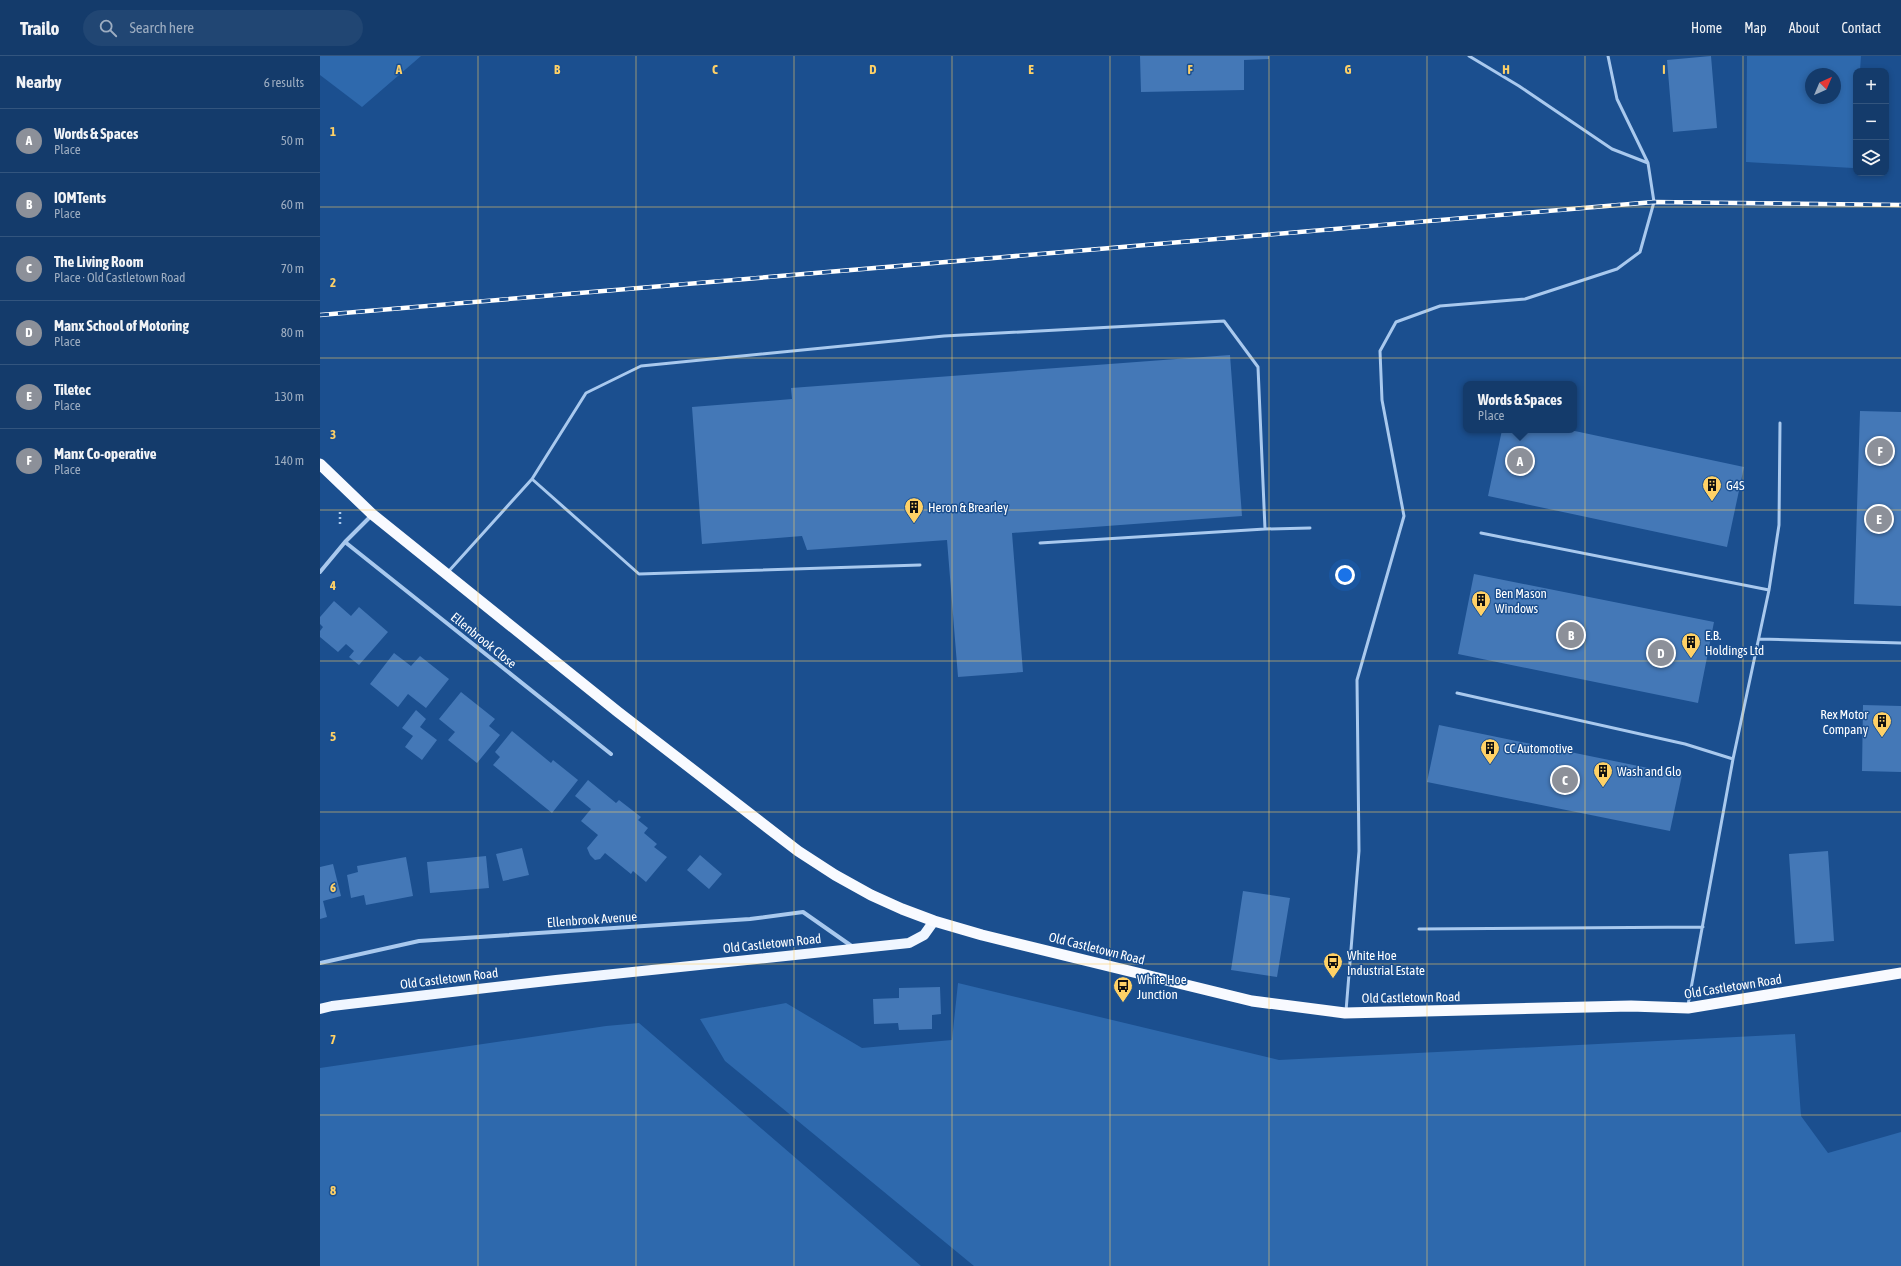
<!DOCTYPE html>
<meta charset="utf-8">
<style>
:root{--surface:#143b6b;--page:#214673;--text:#f1f3f6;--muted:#9dadc1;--line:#33557e;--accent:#8c9099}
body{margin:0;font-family:"Asap Condensed",sans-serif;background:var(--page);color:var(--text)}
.controls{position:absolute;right:12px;top:12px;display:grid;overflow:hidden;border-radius:8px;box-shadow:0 2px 6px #0003}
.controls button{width:36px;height:36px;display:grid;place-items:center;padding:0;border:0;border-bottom:1px solid var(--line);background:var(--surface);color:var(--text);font:20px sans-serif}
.compass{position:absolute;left:1485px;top:12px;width:36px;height:36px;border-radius:50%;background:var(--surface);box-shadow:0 2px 6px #0003;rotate:44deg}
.you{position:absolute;left:1025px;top:519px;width:14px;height:14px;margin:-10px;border:3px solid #fff;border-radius:50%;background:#1a73e8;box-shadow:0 0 0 6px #1a73e833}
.badge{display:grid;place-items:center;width:26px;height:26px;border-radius:50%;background:var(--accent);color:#fff;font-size:13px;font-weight:700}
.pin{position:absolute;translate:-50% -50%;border:2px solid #fff;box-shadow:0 1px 4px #0006}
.popup{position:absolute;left:1143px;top:325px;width:114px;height:52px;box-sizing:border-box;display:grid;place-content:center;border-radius:8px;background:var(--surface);filter:drop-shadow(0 1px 3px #0005);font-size:13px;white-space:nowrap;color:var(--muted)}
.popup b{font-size:15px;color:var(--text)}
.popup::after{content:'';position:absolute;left:50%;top:100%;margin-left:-8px;border:8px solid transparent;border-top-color:var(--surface)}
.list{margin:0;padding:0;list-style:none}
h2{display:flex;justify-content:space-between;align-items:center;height:52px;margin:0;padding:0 16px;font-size:17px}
h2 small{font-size:13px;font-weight:400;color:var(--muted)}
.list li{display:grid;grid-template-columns:26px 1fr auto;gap:12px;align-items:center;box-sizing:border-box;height:64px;padding:0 16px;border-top:1px solid var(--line)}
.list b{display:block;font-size:15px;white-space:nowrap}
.list p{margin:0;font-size:13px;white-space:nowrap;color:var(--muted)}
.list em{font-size:13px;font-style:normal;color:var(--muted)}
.icon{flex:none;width:22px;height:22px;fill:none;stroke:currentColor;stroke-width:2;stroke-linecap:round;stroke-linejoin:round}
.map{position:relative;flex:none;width:1581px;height:1210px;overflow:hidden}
header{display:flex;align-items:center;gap:24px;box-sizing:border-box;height:56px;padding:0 20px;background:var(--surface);border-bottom:1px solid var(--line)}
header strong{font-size:19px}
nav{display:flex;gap:22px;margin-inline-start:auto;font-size:14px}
.search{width:280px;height:36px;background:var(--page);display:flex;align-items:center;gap:10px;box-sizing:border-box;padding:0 14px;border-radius:22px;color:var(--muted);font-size:15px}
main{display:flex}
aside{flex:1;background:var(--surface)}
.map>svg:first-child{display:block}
</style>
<header>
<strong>Trailo</strong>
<div class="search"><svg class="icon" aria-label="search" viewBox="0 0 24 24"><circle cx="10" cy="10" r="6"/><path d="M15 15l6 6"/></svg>Search here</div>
<nav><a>Home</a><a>Map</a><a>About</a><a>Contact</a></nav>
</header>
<main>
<aside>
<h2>Nearby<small>6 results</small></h2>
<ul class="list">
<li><span class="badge">A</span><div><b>Words &amp; Spaces</b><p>Place</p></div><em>50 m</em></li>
<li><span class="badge">B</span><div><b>IOMTents</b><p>Place</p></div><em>60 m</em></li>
<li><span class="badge">C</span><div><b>The Living Room</b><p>Place · Old Castletown Road</p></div><em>70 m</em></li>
<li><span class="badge">D</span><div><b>Manx School of Motoring</b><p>Place</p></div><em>80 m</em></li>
<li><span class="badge">E</span><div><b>Tiletec</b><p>Place</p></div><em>130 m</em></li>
<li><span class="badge">F</span><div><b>Manx Co-operative</b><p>Place</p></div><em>140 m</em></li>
</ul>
</aside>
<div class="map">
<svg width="1581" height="1210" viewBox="0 0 1581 1210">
<rect width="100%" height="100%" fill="#1b4f8f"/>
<!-- green -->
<path fill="#2e69ad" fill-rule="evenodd" d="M 0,0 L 101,0 L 42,51 L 0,19 Z
M 1427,0 L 1541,0 L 1540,15 L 1536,15 L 1536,67 L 1533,112 L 1426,106 ZM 1491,18 L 1515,18 L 1515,42 L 1491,42 Z
M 638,927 L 959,1004 L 1475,978 L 1481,1060 L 1508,1097 L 1581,1076 L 1581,1210 L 654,1210 L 405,1005 L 380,963 L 466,947 L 542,992 L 632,984 Z
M 319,967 L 601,1210 L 0,1210 L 0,1012 L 286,970 Z"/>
<!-- building -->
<path fill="#4478b7" d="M 820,0 L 949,0 L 949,3 L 924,4 L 924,34 L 821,36 Z
M 1391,0 L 1397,72 L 1353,76 L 1347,4 Z
M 910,299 L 922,460 L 692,477 L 703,616 L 638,621 L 627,484 L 487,494 L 482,480 L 382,488 L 372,351 L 472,343 L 471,332 Z
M 1540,355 L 1581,356 L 1581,550 L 1534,548 Z
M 1182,374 L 1250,374 L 1424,411 L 1407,491 L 1168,440 Z
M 1154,518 L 1394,566 L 1378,647 L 1138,598 Z
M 14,545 L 31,560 L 39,551 L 68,576 L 39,609 L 29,601 L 34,595 L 26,588 L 18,596 L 0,581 L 0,575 L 3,571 L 0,568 L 0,561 Z
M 74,597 L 91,610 L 100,600 L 129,623 L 106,652 L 88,638 L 78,651 L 50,628 Z
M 141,636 L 175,663 L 169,670 L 180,679 L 157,707 L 128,684 L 135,676 L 119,663 Z
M 1543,649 L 1581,650 L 1581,716 L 1542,715 Z
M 96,654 L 106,663 L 100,671 L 117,684 L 102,704 L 85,691 L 93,680 L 82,672 Z
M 1119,669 L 1362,719 L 1350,775 L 1107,726 Z
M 192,675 L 231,707 L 233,704 L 258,724 L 232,757 L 173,709 L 180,701 L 175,696 Z
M 268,724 L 296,747 L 299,744 L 321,761 L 318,764 L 328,772 L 324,777 L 337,788 L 334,791 L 347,801 L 326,826 L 313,815 L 311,818 L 285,797 L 280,803 L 275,804 L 270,799 L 267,792 L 278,779 L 261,765 L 271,753 L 255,740 Z
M 202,792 L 209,819 L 183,825 L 176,798 Z
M 1508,795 L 1514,885 L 1475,888 L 1469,798 Z
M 380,799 L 402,818 L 389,833 L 367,814 Z
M 166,800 L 169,832 L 110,837 L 107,806 Z
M 86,801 L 93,840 L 46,849 L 44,839 L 31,842 L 27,819 L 38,816 L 37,810 Z
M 13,808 L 21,840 L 3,845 L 7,861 L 0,863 L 0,811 Z
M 923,835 L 970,842 L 957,921 L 911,914 Z
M 620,931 L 621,958 L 612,959 L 612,973 L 579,974 L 578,967 L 554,968 L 553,943 L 579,942 L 579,932 Z"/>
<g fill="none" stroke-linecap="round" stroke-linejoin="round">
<!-- path -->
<path stroke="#a9c9ee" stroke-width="2.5" stroke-dasharray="2 3" stroke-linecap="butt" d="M 20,468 L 20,455"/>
<!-- service -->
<path stroke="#a9c9ee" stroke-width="3" d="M 1288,0 L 1297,43 L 1328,107
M 212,423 L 319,518 L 600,509
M 945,473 L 990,472
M 1161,477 L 1449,534
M 128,516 L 212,423 L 266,337 L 321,310 L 624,280 L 904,265 L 938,311 L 945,473 L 720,487
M 1439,583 L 1581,587
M 1137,637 L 1365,688 L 1413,703
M 1099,873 L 1383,871
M 1368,949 L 1413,703 L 1449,534 L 1459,469 L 1460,367
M 1026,955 L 1039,795 L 1037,624 L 1084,460 L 1062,344 L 1060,295 L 1076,266 L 1120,250 L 1205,243 L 1297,213 L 1320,196 L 1334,146 L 1328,107 L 1292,93 L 1199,30 L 1149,0"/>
<!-- minor -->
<path stroke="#a9c9ee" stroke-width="4" d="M 25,486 L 291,698
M 0,516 L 25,486 L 52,459
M 0,907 L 99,885 L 430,863 L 483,856 L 533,891"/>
<!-- primary -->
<path stroke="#f0f6ff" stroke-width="10" d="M 0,953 L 12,950 L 236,924 L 589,887 L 604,879 L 614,865"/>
<!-- trunk -->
<path stroke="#f8faff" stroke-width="11" d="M 0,408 L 52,458 L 298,656 L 478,795 L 515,819 L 551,839 L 582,853 L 614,865 L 662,879 L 932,945 L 1025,957 L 1311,950 L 1368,952 L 1581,917"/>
<defs>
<path id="rail" d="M 0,259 L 1334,146 L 1581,149"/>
</defs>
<!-- rail casing -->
<use href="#rail" stroke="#fff" stroke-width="4.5"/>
<!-- rail -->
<use href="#rail" stroke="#1b4f8f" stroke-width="3" stroke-dasharray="9" stroke-linecap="butt"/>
</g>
<!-- grid -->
<path fill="none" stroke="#ffd166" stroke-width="1" stroke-opacity="0.55" d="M 158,0 L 158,1210M 316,0 L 316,1210M 474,0 L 474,1210M 632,0 L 632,1210M 790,0 L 790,1210M 949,0 L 949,1210M 1107,0 L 1107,1210M 1265,0 L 1265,1210M 1423,0 L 1423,1210M 0,151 L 1581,151M 0,302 L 1581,302M 0,454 L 1581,454M 0,605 L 1581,605M 0,756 L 1581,756M 0,908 L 1581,908M 0,1059 L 1581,1059"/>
<!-- icons -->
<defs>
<symbol id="building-pin" viewBox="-11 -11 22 30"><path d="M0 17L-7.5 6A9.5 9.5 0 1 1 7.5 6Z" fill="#ffd166" stroke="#1b4f8f"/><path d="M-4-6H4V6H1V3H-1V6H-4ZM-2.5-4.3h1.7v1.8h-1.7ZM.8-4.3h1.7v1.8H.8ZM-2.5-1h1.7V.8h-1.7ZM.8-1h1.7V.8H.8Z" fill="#111"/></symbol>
<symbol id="bus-pin" viewBox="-11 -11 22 30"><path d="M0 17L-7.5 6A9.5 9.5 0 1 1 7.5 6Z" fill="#ffd166" stroke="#1b4f8f"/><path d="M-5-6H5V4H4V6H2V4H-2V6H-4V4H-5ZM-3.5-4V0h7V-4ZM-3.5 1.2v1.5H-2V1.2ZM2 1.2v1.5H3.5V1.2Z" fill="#111"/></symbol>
</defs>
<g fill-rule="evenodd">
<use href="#building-pin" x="1381" y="418" width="22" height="30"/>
<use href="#building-pin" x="583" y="440" width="22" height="30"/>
<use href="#building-pin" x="1150" y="533" width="22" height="30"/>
<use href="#building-pin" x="1360" y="575" width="22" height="30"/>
<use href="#building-pin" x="1551" y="654" width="22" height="30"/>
<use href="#building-pin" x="1159" y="681" width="22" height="30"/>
<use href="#building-pin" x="1272" y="704" width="22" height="30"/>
<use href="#bus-pin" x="1002" y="895" width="22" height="30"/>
<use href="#bus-pin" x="792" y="919" width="22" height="30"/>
</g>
<g text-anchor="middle" stroke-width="3" stroke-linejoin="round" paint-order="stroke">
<!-- poi labels -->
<g font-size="13" fill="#fff" stroke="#1b4f8f" text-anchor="start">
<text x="1406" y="434">G4S</text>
<text x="608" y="456">Heron &amp; Brearley</text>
<text x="1175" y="542">Ben Mason<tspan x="1175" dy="15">Windows</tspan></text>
<text x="1385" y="584">E.B.<tspan x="1385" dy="15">Holdings Ltd</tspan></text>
<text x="1548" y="663" text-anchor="end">Rex Motor<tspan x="1548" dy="15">Company</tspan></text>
<text x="1184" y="697">CC Automotive</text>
<text x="1297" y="720">Wash and Glo</text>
<text x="1027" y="904">White Hoe<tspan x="1027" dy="15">Industrial Estate</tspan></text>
<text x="817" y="928">White Hoe<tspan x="817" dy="15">Junction</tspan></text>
</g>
<!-- street labels -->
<g font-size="13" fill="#fff" stroke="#1b4f8f">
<text transform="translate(164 584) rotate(39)" y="5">Ellenbrook Close</text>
<text transform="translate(272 863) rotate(-4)" y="5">Ellenbrook Avenue</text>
<text transform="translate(452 887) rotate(-6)" y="5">Old Castletown Road</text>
<text transform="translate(777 892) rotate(14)" y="5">Old Castletown Road</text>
<text transform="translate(129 922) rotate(-7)" y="5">Old Castletown Road</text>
<text transform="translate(1413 930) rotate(-9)" y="5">Old Castletown Road</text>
<text transform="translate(1091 941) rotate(-1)" y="5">Old Castletown Road</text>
</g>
</g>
<g font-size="13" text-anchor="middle" font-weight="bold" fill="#ffd166" stroke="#1b4f8f" stroke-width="3" stroke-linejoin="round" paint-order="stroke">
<text x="79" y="18">A</text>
<text x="237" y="18">B</text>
<text x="395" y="18">C</text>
<text x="553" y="18">D</text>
<text x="711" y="18">E</text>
<text x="870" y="18">F</text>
<text x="1028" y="18">G</text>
<text x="1186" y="18">H</text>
<text x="1344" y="18">I</text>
<text x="13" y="80">1</text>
<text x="13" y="231">2</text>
<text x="13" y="383">3</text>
<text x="13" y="534">4</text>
<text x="13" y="685">5</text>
<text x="13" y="836">6</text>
<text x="13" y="988">7</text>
<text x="13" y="1139">8</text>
</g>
</svg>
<div class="controls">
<button>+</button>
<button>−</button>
<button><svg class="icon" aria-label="layers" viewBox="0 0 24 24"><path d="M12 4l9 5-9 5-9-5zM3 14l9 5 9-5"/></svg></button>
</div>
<svg class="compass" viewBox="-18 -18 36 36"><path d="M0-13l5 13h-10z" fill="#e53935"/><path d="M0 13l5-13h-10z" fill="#9dadc1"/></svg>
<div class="you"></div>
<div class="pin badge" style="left:1200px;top:405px">A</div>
<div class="popup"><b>Words &amp; Spaces</b>Place</div>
<div class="pin badge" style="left:1251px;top:579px">B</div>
<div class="pin badge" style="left:1245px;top:724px">C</div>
<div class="pin badge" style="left:1341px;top:597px">D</div>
<div class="pin badge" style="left:1559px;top:463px">E</div>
<div class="pin badge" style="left:1560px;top:395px">F</div>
</div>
</main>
